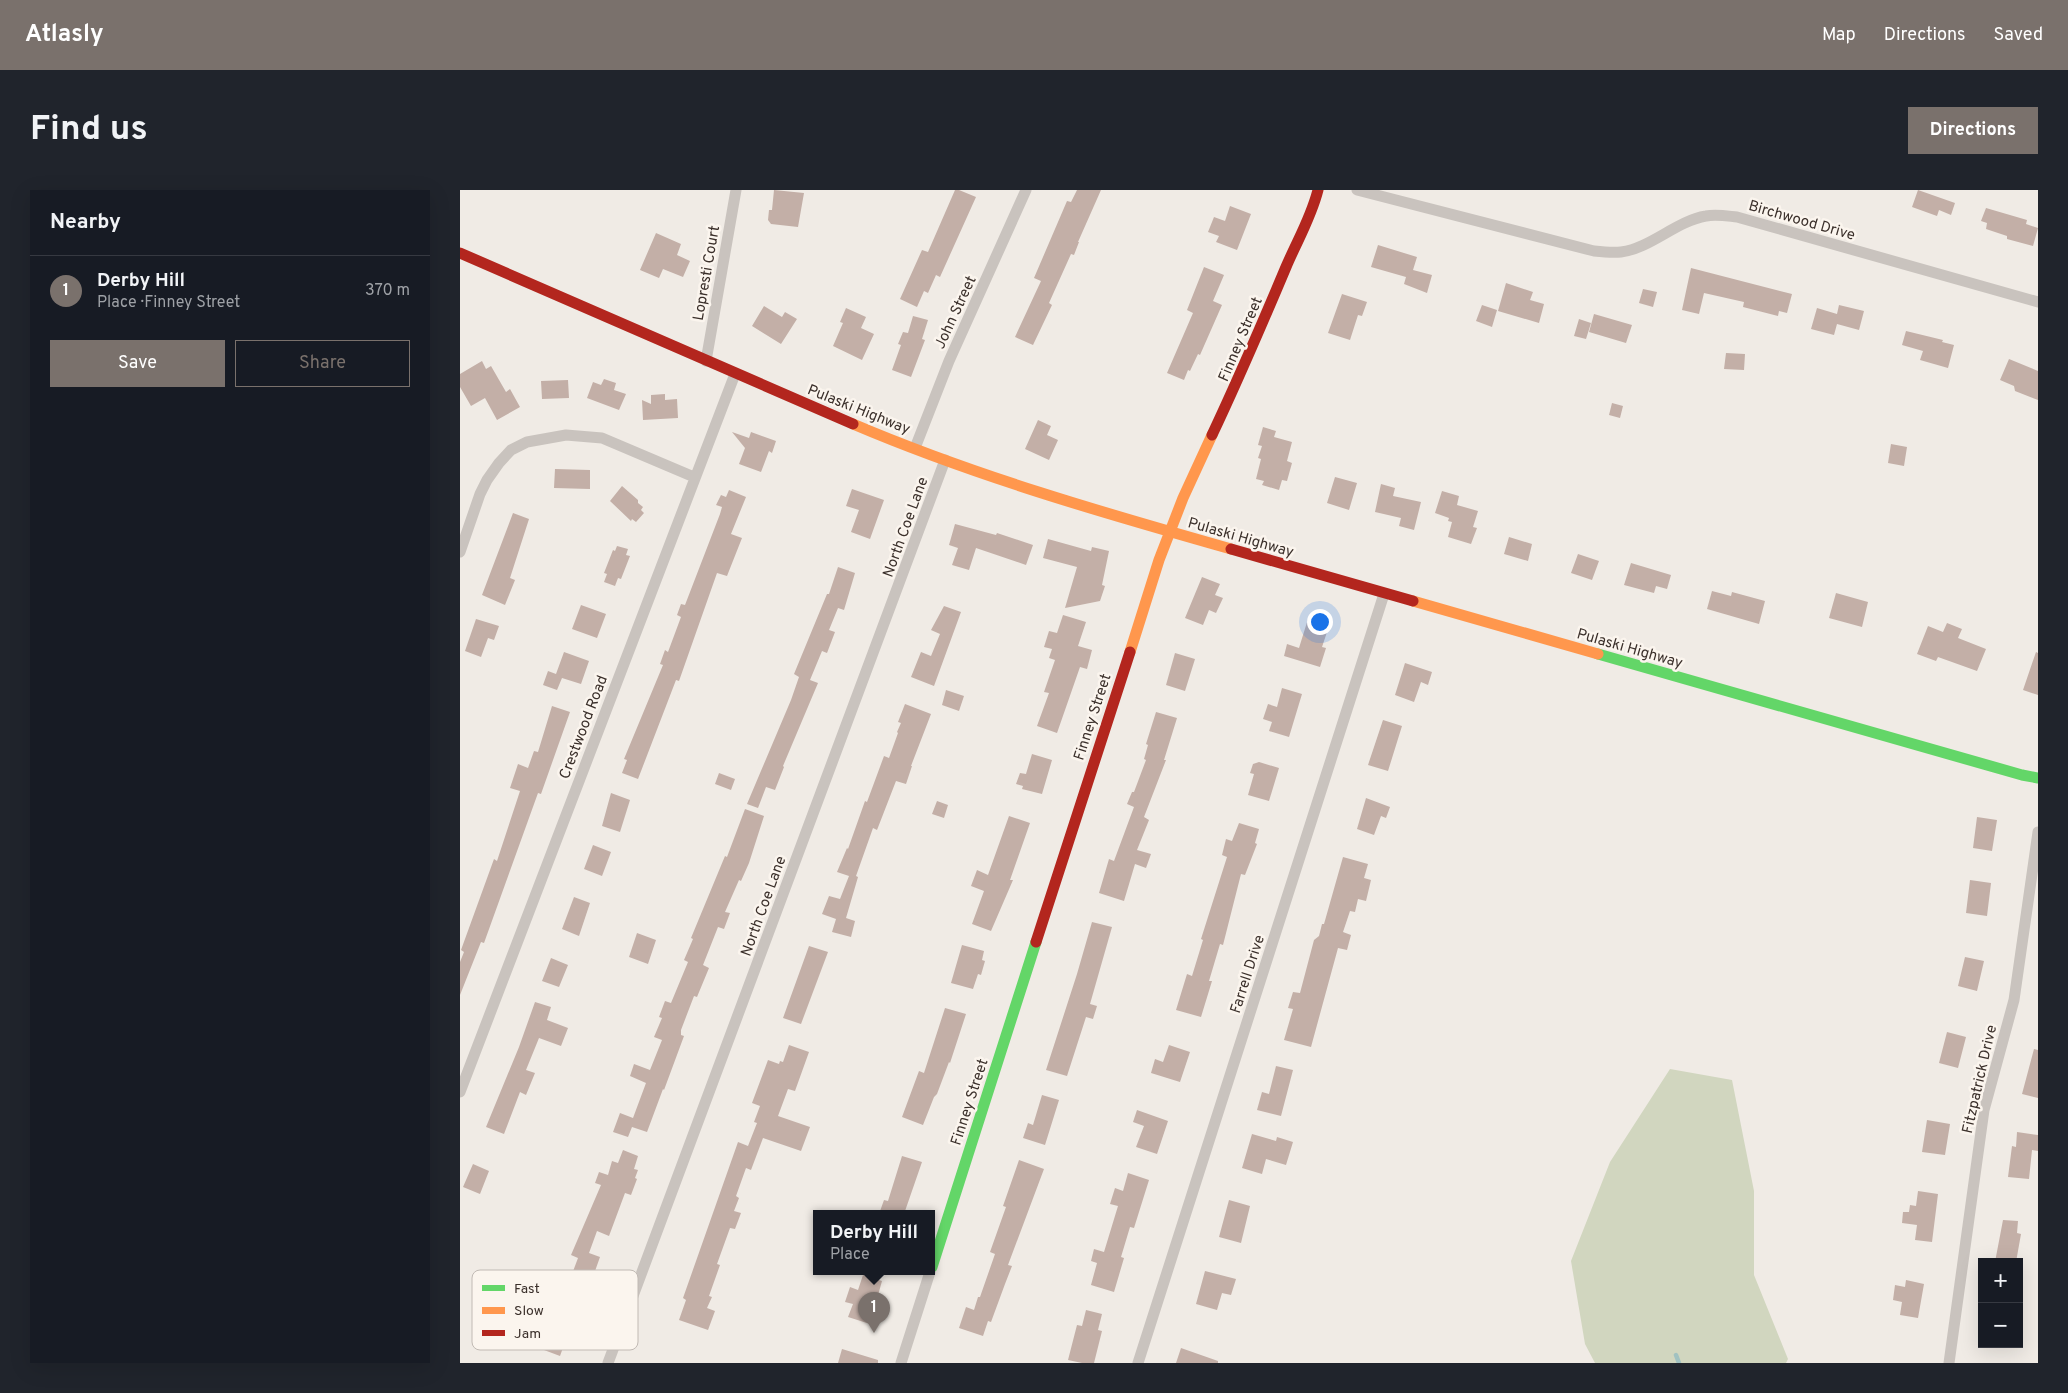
<!DOCTYPE html>
<meta charset="utf-8">
<style>
:root{--surface:#171b24;--page:#20242c;--text:#f1f3f6;--muted:#9ea1a6;--line:#363941;--accent:#7a716c}
body{margin:0;font-family:Overpass,sans-serif;background:var(--page);color:var(--text)}
.controls{position:absolute;right:15px;bottom:15px;display:grid;overflow:hidden;border-radius:0px;box-shadow:0 5px 20px #0002}
.controls button{width:45px;height:45px;display:grid;place-items:center;padding:0;border:0;border-bottom:1px solid var(--line);background:var(--surface);color:var(--text);font:25px sans-serif}
.you{position:absolute;left:859px;top:431px;width:18px;height:18px;margin:-12px;border:4px solid #fff;border-radius:50%;background:#1a73e8;box-shadow:0 0 0 8px #1a73e833}
.badge{display:grid;place-items:center;width:32px;height:32px;border-radius:50%;background:var(--accent);color:#fff;font-size:16px;font-weight:700}
.pin{position:absolute;translate:-50% -41px;filter:drop-shadow(0 1px 2px #0008)}
.pin::after{content:'';position:absolute;top:26px;width:18px;height:15px;background:inherit;clip-path:polygon(0 0,100% 0,50% 100%)}
.popup{position:absolute;left:353px;top:1020px;width:122px;height:65px;box-sizing:border-box;display:grid;place-content:center;border-radius:0px;background:var(--surface);filter:drop-shadow(0 1px 4px #0005);font-size:16px;white-space:nowrap;color:var(--muted)}
.popup b{font-size:19px;color:var(--text)}
.popup::after{content:'';position:absolute;left:50%;top:100%;margin-left:-10px;border:10px solid transparent;border-top-color:var(--surface)}
.list{margin:0;padding:0;list-style:none}
h2{display:flex;justify-content:space-between;align-items:center;height:65px;margin:0;padding:0 20px;font-size:21px}
h2 small{font-size:16px;font-weight:400;color:var(--muted)}
.list li{display:grid;grid-template-columns:32px 1fr auto;gap:15px;align-items:center;box-sizing:border-box;height:70px;padding:0 20px;border-top:1px solid var(--line)}
.list b{display:block;font-size:19px;white-space:nowrap}
.list p{margin:0;font-size:16px;white-space:nowrap;color:var(--muted)}
.list em{font-size:16px;font-style:normal;color:var(--muted)}
.actions{display:flex;gap:10px;padding:15px 20px}
.actions a{flex:1;padding:11px 0;border:1px solid var(--accent);border-radius:0px;text-align:center;font-size:18px;color:var(--accent)}
.actions .main{background:var(--accent);color:#fff}
.map{position:relative;flex:none;width:1578px;height:1173px;overflow:hidden;border-radius:0px}
header{display:flex;align-items:center;gap:30px;box-sizing:border-box;height:70px;padding:0 25px;background:var(--accent);color:#fff}
header strong{font-size:24px}
nav{display:flex;gap:28px;margin-inline-start:auto;font-size:18px}
.intro{display:flex;align-items:center;justify-content:space-between;box-sizing:border-box;height:120px;padding:0 30px}
h1{margin:0;font-size:35px}
.button{padding:12px 22px;border-radius:0px;background:var(--accent);color:#fff;font-size:18px;font-weight:700}
main{display:flex;gap:30px;padding:0 30px}
aside{flex:1;background:var(--surface);border-radius:0px;box-shadow:0 5px 20px #0002}
.map>svg:first-child{display:block}
</style>
<header>
<strong>Atlasly</strong>
<nav><a>Map</a><a>Directions</a><a>Saved</a></nav>
</header>
<div class="intro"><h1>Find us</h1><a class="button">Directions</a></div>
<main>
<aside>
<h2>Nearby<small></small></h2>
<ul class="list">
<li><span class="badge">1</span><div><b>Derby Hill</b><p>Place · Finney Street</p></div><em>370 m</em></li>
</ul>
<div class="actions"><a class="main">Save</a><a>Share</a></div>
</aside>
<div class="map">
<svg width="1578" height="1173" viewBox="0 0 1578 1173">
<rect width="100%" height="100%" fill="#f0ebe5"/>
<!-- green -->
<path fill="#d1d6bf" d="M 1210,879 L 1272,890 L 1294,1001 L 1294,1085 L 1328,1169 L 1326,1173 L 1135,1173 L 1125,1154 L 1111,1071 L 1150,972 Z"/>
<g fill="none" stroke-linecap="round" stroke-linejoin="round">
<!-- stream -->
<path stroke="#a1c2c1" stroke-width="4.5" d="M 1216,1165 L 1219,1173"/>
</g>
<!-- building -->
<path fill="#c3afa7" d="M 314,0 L 344,3 L 338,37 L 311,34 L 308,30 L 309,20 L 312,20 Z
M 495,0 L 499,0 L 516,7 L 480,87 L 476,85 L 468,103 L 464,101 L 457,117 L 440,109 L 462,60 L 468,62 Z
M 617,0 L 641,0 L 618,52 L 619,52 L 614,65 L 611,64 L 589,113 L 592,115 L 573,155 L 555,147 L 581,91 L 574,88 L 607,11 L 611,12 Z
M 1458,0 L 1495,13 L 1491,25 L 1479,20 L 1477,26 L 1452,17 Z
M 770,16 L 791,24 L 777,60 L 756,52 L 759,46 L 748,42 L 754,27 L 765,31 Z
M 1526,18 L 1567,30 L 1566,34 L 1578,38 L 1573,56 L 1547,49 L 1547,46 L 1526,39 L 1527,33 L 1521,31 Z
M 196,43 L 221,54 L 217,65 L 230,71 L 223,87 L 203,79 L 199,88 L 180,80 Z
M 918,55 L 957,67 L 953,80 L 972,85 L 967,103 L 944,94 L 946,87 L 911,77 Z
M 744,77 L 764,85 L 753,111 L 762,115 L 740,165 L 738,164 L 730,181 L 728,180 L 724,190 L 707,183 L 733,123 L 727,120 Z
M 1231,78 L 1332,104 L 1327,123 L 1319,121 L 1318,126 L 1283,117 L 1284,112 L 1244,103 L 1239,124 L 1222,120 Z
M 1046,93 L 1073,102 L 1070,110 L 1084,114 L 1079,133 L 1038,121 Z
M 1183,99 L 1197,102 L 1193,117 L 1179,113 Z
M 882,104 L 907,112 L 902,126 L 898,125 L 890,150 L 868,143 Z
M 1022,115 L 1037,120 L 1032,137 L 1016,131 Z
M 1379,115 L 1404,121 L 1399,140 L 1377,134 L 1374,145 L 1351,139 L 1357,118 L 1377,124 Z
M 304,116 L 322,127 L 325,122 L 337,129 L 321,154 L 292,136 Z
M 386,118 L 406,127 L 401,138 L 414,144 L 402,170 L 373,156 L 383,133 L 380,132 Z
M 1134,124 L 1172,135 L 1166,153 L 1129,142 Z
M 453,126 L 468,130 L 462,149 L 465,150 L 451,187 L 432,180 L 441,155 L 438,154 L 443,142 L 448,143 Z
M 1119,129 L 1131,133 L 1126,149 L 1114,146 Z
M 1446,141 L 1483,150 L 1482,152 L 1494,155 L 1488,178 L 1460,170 L 1463,161 L 1442,155 Z
M 1266,163 L 1285,164 L 1284,180 L 1264,179 Z
M 1549,169 L 1578,181 L 1578,210 L 1555,201 L 1554,196 L 1540,190 Z
M 22,171 L 26,179 L 31,176 L 46,202 L 50,199 L 60,217 L 37,230 L 25,208 L 11,216 L 0,197 L 0,184 Z
M 144,189 L 156,193 L 154,200 L 166,204 L 159,220 L 127,208 L 133,192 L 141,195 Z
M 108,190 L 109,208 L 82,209 L 81,191 Z
M 205,204 L 205,210 L 217,209 L 218,228 L 183,230 L 182,210 L 191,214 L 191,205 Z
M 1152,213 L 1163,216 L 1160,228 L 1149,225 Z
M 578,230 L 591,236 L 587,245 L 598,250 L 589,270 L 565,259 Z
M 803,237 L 816,241 L 814,247 L 832,252 L 827,271 L 832,273 L 827,291 L 822,290 L 819,300 L 802,295 L 804,291 L 796,289 L 801,269 L 798,268 L 802,256 L 798,255 Z
M 272,242 L 289,248 L 291,242 L 316,251 L 312,263 L 309,261 L 301,282 L 279,274 L 285,258 Z
M 1431,254 L 1447,257 L 1444,276 L 1428,273 Z
M 95,279 L 130,280 L 130,299 L 94,298 Z
M 875,287 L 897,293 L 889,320 L 867,313 Z
M 921,294 L 935,298 L 933,306 L 961,312 L 954,340 L 939,336 L 941,328 L 915,322 Z
M 162,296 L 178,310 L 178,313 L 183,317 L 181,320 L 184,323 L 176,332 L 172,329 L 171,331 L 150,311 Z
M 392,299 L 424,310 L 410,349 L 391,342 L 399,320 L 386,316 Z
M 269,300 L 286,307 L 271,344 L 282,348 L 267,386 L 257,383 L 219,491 L 216,490 L 178,589 L 162,583 L 167,570 L 164,569 L 203,475 L 200,474 L 205,460 L 208,462 L 221,427 L 217,425 L 221,414 L 225,415 L 260,324 L 262,317 L 256,315 L 261,305 L 266,307 Z
M 982,301 L 999,306 L 997,315 L 1018,321 L 1013,337 L 1017,338 L 1011,354 L 988,347 L 992,332 L 988,331 L 989,328 L 975,323 Z
M 53,323 L 69,329 L 50,388 L 55,390 L 45,415 L 22,405 Z
M 495,334 L 536,345 L 537,343 L 573,355 L 566,375 L 516,358 L 509,380 L 492,375 L 498,358 L 489,355 Z
M 1049,347 L 1072,354 L 1068,371 L 1044,364 Z
M 588,349 L 631,361 L 632,357 L 649,361 L 642,395 L 645,396 L 640,411 L 605,418 L 617,377 L 583,368 Z
M 157,356 L 168,359 L 166,365 L 170,366 L 161,389 L 158,388 L 155,396 L 144,392 L 147,384 L 144,383 L 153,360 L 155,361 Z
M 1118,364 L 1139,371 L 1132,390 L 1111,383 Z
M 1171,373 L 1211,385 L 1207,399 L 1196,396 L 1194,403 L 1164,395 Z
M 378,377 L 395,383 L 384,420 L 378,418 L 369,440 L 375,442 L 367,463 L 362,461 L 350,490 L 358,493 L 323,576 L 324,577 L 315,600 L 306,597 L 298,618 L 287,614 L 331,510 L 339,487 L 334,484 L 367,404 L 369,404 Z
M 742,387 L 760,394 L 755,405 L 763,408 L 756,423 L 749,420 L 743,435 L 725,428 Z
M 1252,401 L 1271,406 L 1272,402 L 1305,411 L 1299,434 L 1247,419 Z
M 1376,403 L 1408,412 L 1402,437 L 1369,428 Z
M 121,415 L 146,424 L 137,448 L 112,439 Z
M 484,416 L 501,422 L 474,496 L 451,487 L 461,462 L 471,466 L 480,444 L 471,440 Z
M 603,425 L 626,432 L 618,456 L 632,460 L 627,479 L 620,477 L 597,543 L 577,536 L 589,503 L 584,502 L 595,470 L 589,468 L 592,459 L 584,457 L 589,441 L 597,443 Z
M 16,429 L 39,436 L 34,450 L 28,448 L 21,467 L 5,461 Z
M 848,429 L 869,436 L 862,457 L 866,458 L 860,477 L 824,466 L 827,454 L 839,458 Z
M 1487,433 L 1502,439 L 1498,448 L 1526,459 L 1517,481 L 1478,467 L 1476,471 L 1457,464 L 1468,436 L 1483,442 Z
M 104,462 L 129,471 L 121,494 L 102,488 L 97,500 L 83,495 L 88,481 L 96,484 Z
M 1576,462 L 1578,463 L 1578,505 L 1563,500 Z
M 715,463 L 735,469 L 725,501 L 706,495 Z
M 945,473 L 972,482 L 968,495 L 961,492 L 954,512 L 935,505 Z
M 822,498 L 842,504 L 829,547 L 809,541 L 812,532 L 803,529 L 808,514 L 817,517 Z
M 486,500 L 504,506 L 499,521 L 482,515 Z
M 445,514 L 471,524 L 451,576 L 452,576 L 446,594 L 436,591 L 417,640 L 413,638 L 396,686 L 398,687 L 386,728 L 395,731 L 391,747 L 372,742 L 376,729 L 362,724 L 369,706 L 380,709 L 389,686 L 377,682 L 387,658 L 388,659 L 405,611 L 407,612 L 424,566 L 429,568 L 438,543 L 437,542 L 441,533 L 438,532 Z
M 92,516 L 110,522 L 81,604 L 78,603 L 24,753 L 21,752 L 0,805 L 0,772 L 4,762 L 1,760 L 34,669 L 37,671 L 60,601 L 50,598 L 58,574 L 68,578 L 74,561 L 78,562 Z
M 696,522 L 717,528 L 704,570 L 706,570 L 684,627 L 689,630 L 677,660 L 691,664 L 686,678 L 675,674 L 664,711 L 639,703 L 649,669 L 654,671 L 674,617 L 667,614 L 672,602 L 674,602 L 686,570 L 684,569 L 688,555 L 686,554 Z
M 923,530 L 942,536 L 928,581 L 908,575 Z
M 572,564 L 592,570 L 582,604 L 562,599 L 563,596 L 556,594 L 560,583 L 566,584 Z
M 799,572 L 819,578 L 809,611 L 788,605 L 794,584 L 790,583 L 793,574 Z
M 259,583 L 275,589 L 271,600 L 255,594 Z
M 151,603 L 170,610 L 160,642 L 142,636 Z
M 906,608 L 930,617 L 926,628 L 921,626 L 914,645 L 897,639 Z
M 477,611 L 488,615 L 484,628 L 472,624 Z
M 285,619 L 304,626 L 289,673 L 281,691 L 279,690 L 265,722 L 270,723 L 264,739 L 258,737 L 243,775 L 249,778 L 237,807 L 234,806 L 221,840 L 221,845 L 224,846 L 204,900 L 203,899 L 187,942 L 172,937 L 168,947 L 153,942 L 160,923 L 173,928 L 186,893 L 170,886 L 174,874 L 190,880 L 202,850 L 194,847 L 202,828 L 199,827 L 205,811 L 211,813 L 228,772 L 224,770 L 233,749 L 231,748 L 265,666 L 267,667 Z
M 549,626 L 570,633 L 550,690 L 553,690 L 531,741 L 512,734 L 524,701 L 511,696 L 517,680 L 528,685 Z
M 1517,627 L 1537,630 L 1532,661 L 1513,658 Z
M 779,633 L 799,639 L 795,653 L 797,654 L 785,685 L 781,684 L 763,755 L 760,754 L 749,791 L 752,791 L 741,827 L 716,820 L 727,784 L 732,786 L 743,750 L 741,749 L 767,667 L 762,665 L 766,649 L 772,651 Z
M 133,655 L 151,662 L 142,686 L 124,679 Z
M 883,667 L 908,674 L 904,688 L 911,690 L 906,711 L 898,709 L 895,722 L 890,721 L 883,742 L 891,745 L 887,760 L 878,758 L 851,857 L 824,850 L 833,819 L 828,818 L 833,802 L 840,803 L 854,750 L 859,746 L 862,734 L 864,734 Z
M 1510,690 L 1531,693 L 1527,726 L 1506,723 Z
M 114,707 L 130,713 L 119,746 L 102,739 Z
M 632,732 L 652,737 L 630,814 L 637,816 L 633,829 L 626,827 L 607,886 L 586,880 L 617,784 Z
M 177,743 L 196,750 L 188,774 L 169,767 Z
M 502,755 L 524,761 L 522,770 L 525,771 L 521,785 L 518,784 L 513,799 L 491,793 Z
M 349,756 L 368,762 L 341,834 L 323,828 Z
M 1505,767 L 1524,771 L 1517,801 L 1498,796 Z
M 91,768 L 108,775 L 99,797 L 82,791 Z
M 75,812 L 91,817 L 87,830 L 108,838 L 101,856 L 79,848 L 66,880 L 75,883 L 66,905 L 60,902 L 44,944 L 26,937 L 59,857 Z
M 485,818 L 506,824 L 490,873 L 489,872 L 477,904 L 474,907 L 463,935 L 442,927 L 459,881 L 464,883 Z
M 1487,842 L 1506,847 L 1498,878 L 1479,873 Z
M 329,855 L 349,862 L 335,901 L 328,899 L 318,926 L 350,937 L 341,961 L 303,948 L 291,980 L 286,978 L 276,1006 L 279,1008 L 274,1021 L 281,1023 L 275,1039 L 270,1038 L 257,1074 L 260,1075 L 249,1106 L 252,1107 L 247,1118 L 255,1121 L 248,1140 L 219,1130 L 226,1110 L 223,1108 L 278,952 L 288,956 L 297,933 L 294,932 L 300,916 L 292,913 L 308,870 L 319,874 L 320,871 L 323,872 Z
M 709,855 L 730,862 L 720,892 L 691,883 L 695,869 L 703,872 Z
M 1574,859 L 1578,860 L 1578,908 L 1562,904 Z
M 816,876 L 833,880 L 821,926 L 797,920 L 802,902 L 809,904 Z
M 582,905 L 599,910 L 585,955 L 563,948 L 568,933 L 573,935 Z
M 677,920 L 708,931 L 697,964 L 676,957 L 684,936 L 673,932 Z
M 1467,930 L 1490,934 L 1485,965 L 1462,962 Z
M 1557,942 L 1578,945 L 1578,961 L 1572,960 L 1569,989 L 1548,987 L 1552,956 L 1556,957 Z
M 792,944 L 816,951 L 817,947 L 833,952 L 826,975 L 806,969 L 802,984 L 782,978 Z
M 163,960 L 178,966 L 174,979 L 178,980 L 175,988 L 177,989 L 171,1005 L 165,1003 L 149,1046 L 137,1041 L 129,1063 L 140,1067 L 117,1132 L 115,1132 L 112,1142 L 109,1141 L 100,1166 L 76,1157 L 90,1119 L 93,1120 L 98,1106 L 103,1108 L 118,1068 L 111,1065 L 141,995 L 135,993 L 139,982 L 148,985 L 152,971 L 158,973 Z
M 442,966 L 462,972 L 444,1024 L 419,1024 L 424,1010 L 428,1011 Z
M 559,970 L 584,979 L 548,1075 L 552,1076 L 545,1094 L 531,1132 L 528,1131 L 523,1146 L 499,1138 L 506,1117 L 514,1120 L 518,1107 L 520,1107 L 535,1064 L 530,1062 L 546,1017 L 543,1016 Z
M 13,974 L 29,981 L 20,1004 L 3,997 Z
M 668,983 L 689,990 L 674,1038 L 670,1037 L 661,1067 L 664,1068 L 654,1102 L 631,1095 L 637,1073 L 631,1071 L 634,1059 L 644,1062 L 658,1016 L 650,1014 L 655,998 L 663,1001 Z
M 1458,1001 L 1478,1004 L 1472,1052 L 1455,1050 L 1457,1035 L 1442,1033 L 1443,1022 L 1449,1022 L 1450,1015 L 1456,1016 Z
M 769,1010 L 790,1016 L 781,1053 L 759,1047 Z
M 1543,1030 L 1558,1031 L 1557,1043 L 1561,1044 L 1556,1072 L 1535,1072 Z
M 745,1081 L 776,1089 L 771,1105 L 762,1103 L 757,1120 L 736,1114 Z
M 403,1085 L 422,1091 L 410,1134 L 388,1127 L 393,1114 L 385,1112 L 390,1097 L 398,1100 Z
M 1446,1090 L 1464,1094 L 1458,1128 L 1440,1125 L 1442,1112 L 1433,1110 L 1435,1095 L 1445,1097 Z
M 626,1120 L 642,1124 L 638,1140 L 642,1141 L 634,1173 L 622,1173 L 608,1170 L 617,1135 L 622,1136 Z
M 721,1158 L 758,1171 L 758,1173 L 716,1173 Z
M 382,1159 L 418,1170 L 418,1173 L 378,1173 Z"/>
<g fill="none" stroke-linecap="round" stroke-linejoin="round">
<!-- street -->
<path stroke="#c9c3be" stroke-width="11" d="M 897,0 L 1134,61 C 1143,62 1152,63 1161,62 C 1191,58 1216,31 1246,26 C 1256,24 1267,26 1277,27 L 1578,112
M 246,171 L 276,0
M 455,258 L 489,171 L 566,0
M 0,362 L 20,304 L 27,290 L 39,273 L 51,260 L 67,252 L 106,245 L 142,248 L 234,287
M 0,902 L 275,184
M 148,1173 L 485,270
M 441,1173 L 470,1082
M 678,1173 L 924,404
M 1489,1173 L 1524,920 L 1554,810 L 1578,642"/>
<!-- fast -->
<path stroke="#63d668" stroke-width="11" d="M 1138,464 L 1562,585 L 1578,588
M 472,1077 L 576,752"/>
<!-- slow -->
<path stroke="#ff974d" stroke-width="11" d="M 393,234 C 515,286 644,323 771,359
M 953,411 L 1138,464
M 670,462 L 699,370 L 723,308 L 752,245"/>
<!-- jam -->
<path stroke="#b3261e" stroke-width="11" d="M 0,63 L 393,234
M 752,245 C 778,190 802,134 826,77 C 837,51 851,28 858,0
M 771,359 L 953,411
M 576,752 L 670,462"/>
</g>
<g text-anchor="middle" stroke-width="5" stroke-linejoin="round" paint-order="stroke">
<!-- street labels -->
<g font-size="15" fill="#3b302b" stroke="#fbf5ee">
<text transform="translate(1342 30) rotate(16)" y="5">Birchwood Drive</text>
<text transform="translate(246 83) rotate(-80)" y="5">Lopresti Court</text>
<text transform="translate(495 122) rotate(-65)" y="5">John Street</text>
<text transform="translate(780 149) rotate(-67)" y="5">Finney Street</text>
<text transform="translate(399 219) rotate(22)" y="5">Pulaski Highway</text>
<text transform="translate(445 337) rotate(-70)" y="5">North Coe Lane</text>
<text transform="translate(781 347) rotate(16)" y="5">Pulaski Highway</text>
<text transform="translate(1170 458) rotate(16)" y="5">Pulaski Highway</text>
<text transform="translate(632 527) rotate(-72)" y="5">Finney Street</text>
<text transform="translate(123 537) rotate(-69)" y="5">Crestwood Road</text>
<text transform="translate(303 716) rotate(-70)" y="5">North Coe Lane</text>
<text transform="translate(787 784) rotate(-72)" y="5">Farrell Drive</text>
<text transform="translate(1519 889) rotate(-77)" y="5">Fitzpatrick Drive</text>
<text transform="translate(509 912) rotate(-72)" y="5">Finney Street</text>
</g>
</g>
<!-- legend -->
<rect x="12" y="1080" width="166" height="80" rx="8" fill="#fbf5ee" stroke="#c1bab4" stroke-width="1"/>
<rect x="22" y="1095" width="23" height="6" fill="#63d668"/>
<rect x="22" y="1117" width="23" height="7" fill="#ff974d"/>
<rect x="22" y="1140" width="23" height="6" fill="#b3261e"/>
<g font-size="14" fill="#3b302b">
<text x="54" y="1103">Fast</text>
<text x="54" y="1125">Slow</text>
<text x="54" y="1148">Jam</text>
</g>
</svg>
<div class="controls">
<button>+</button>
<button>−</button>
</div>
<div class="you"></div>
<div class="pin badge" style="left:414px;top:1143px">1</div>
<div class="popup"><b>Derby Hill</b>Place</div>
</div>
</main>
